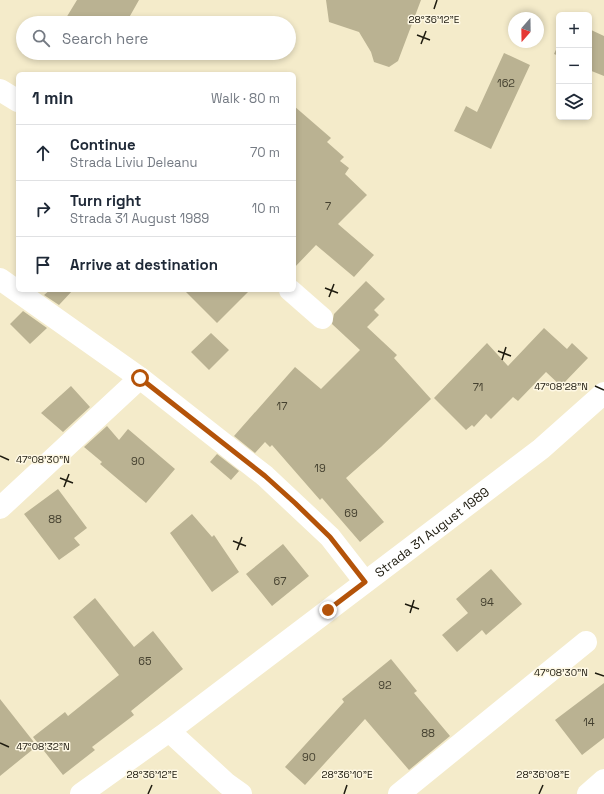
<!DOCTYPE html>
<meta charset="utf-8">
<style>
:root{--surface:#fff;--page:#f6f6f7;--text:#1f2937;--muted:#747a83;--line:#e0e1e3}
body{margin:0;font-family:"Space Grotesk",sans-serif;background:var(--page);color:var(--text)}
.controls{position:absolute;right:12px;top:12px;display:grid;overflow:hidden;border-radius:6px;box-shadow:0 2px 6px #0003}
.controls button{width:36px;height:36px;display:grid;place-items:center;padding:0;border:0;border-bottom:1px solid var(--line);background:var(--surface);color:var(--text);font:20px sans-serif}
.compass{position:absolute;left:508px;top:12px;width:36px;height:36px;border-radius:50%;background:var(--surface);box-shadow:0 2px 6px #0003;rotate:200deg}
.stop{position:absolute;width:12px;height:12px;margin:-9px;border:3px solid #b45309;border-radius:50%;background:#fff}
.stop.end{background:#b45309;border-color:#fff;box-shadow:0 1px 4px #0008}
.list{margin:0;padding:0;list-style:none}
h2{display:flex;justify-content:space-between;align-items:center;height:52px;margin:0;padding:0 16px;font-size:17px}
h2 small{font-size:13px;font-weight:400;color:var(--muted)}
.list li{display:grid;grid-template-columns:26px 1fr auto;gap:12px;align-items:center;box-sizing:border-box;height:56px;padding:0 16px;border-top:1px solid var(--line)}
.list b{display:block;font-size:15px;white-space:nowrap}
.list p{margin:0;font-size:13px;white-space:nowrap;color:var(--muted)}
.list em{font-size:13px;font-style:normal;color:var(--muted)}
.icon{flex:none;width:22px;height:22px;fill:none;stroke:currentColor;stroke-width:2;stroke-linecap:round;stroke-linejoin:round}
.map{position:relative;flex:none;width:604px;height:794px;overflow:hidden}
.search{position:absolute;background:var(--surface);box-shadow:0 2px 6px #0003;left:16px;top:16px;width:280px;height:44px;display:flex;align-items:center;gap:10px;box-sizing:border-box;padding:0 14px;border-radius:22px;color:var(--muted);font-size:15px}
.panel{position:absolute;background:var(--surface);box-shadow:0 2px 6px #0003;left:16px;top:72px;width:280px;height:220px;border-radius:6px}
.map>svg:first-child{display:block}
</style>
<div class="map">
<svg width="604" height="794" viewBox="0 0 604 794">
<rect width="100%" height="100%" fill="#f4ebca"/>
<!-- building -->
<path fill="#bab292" d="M 77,0 L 139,0 L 126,23 L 63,23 Z
M 326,0 L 421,0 L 398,61 L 389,67 L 374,62 L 371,52 L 359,32 L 329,22 Z
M 589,29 L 604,36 L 604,76 L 589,70 Z
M 559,43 L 559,56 L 554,54 Z
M 504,53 L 530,65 L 491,149 L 454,131 L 466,106 L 477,112 Z
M 294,106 L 331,138 L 327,142 L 344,157 L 340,161 L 349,168 L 345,174 L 367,195 L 338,224 L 374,255 L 354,277 L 316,245 L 294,268 Z
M 366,281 L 385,299 L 374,310 L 379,315 L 367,327 L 397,355 L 394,358 L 431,399 L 381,447 L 346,478 L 384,522 L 360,542 L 322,498 L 320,500 L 272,445 L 270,447 L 265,442 L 255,453 L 234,436 L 295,367 L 321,389 L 360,350 L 332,324 L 334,314 Z
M 50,290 L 73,290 L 59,305 L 44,295 Z
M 184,290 L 250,290 L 217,323 Z
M 23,311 L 47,328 L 30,344 L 10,324 Z
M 544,328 L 567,349 L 572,343 L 588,358 L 561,386 L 546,372 L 518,401 L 513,397 L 491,419 L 486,414 L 474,427 L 472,425 L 466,430 L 434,398 L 487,343 L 508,366 Z
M 211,333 L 229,350 L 209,370 L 191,352 Z
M 71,386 L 90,407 L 63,432 L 41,413 Z
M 107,426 L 119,440 L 128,429 L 175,469 L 146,503 L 100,464 L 102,462 L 84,447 Z
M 217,454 L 239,471 L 231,480 L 210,462 Z
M 58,489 L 87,528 L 74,538 L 80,545 L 59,560 L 24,514 Z
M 192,514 L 212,537 L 214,535 L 239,572 L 212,592 L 170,533 Z
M 283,544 L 309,576 L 272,606 L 246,574 Z
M 491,569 L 522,604 L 486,635 L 482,630 L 457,652 L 442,635 L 468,613 L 456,599 Z
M 95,598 L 134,647 L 153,631 L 183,669 L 131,711 L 134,715 L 92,747 L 95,750 L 63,775 L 33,737 L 65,712 L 68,716 L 119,675 L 73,617 Z
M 391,659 L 417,691 L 414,693 L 450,736 L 409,770 L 365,719 L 305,785 L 285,767 L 344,702 L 342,699 Z
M 604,683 L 604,738 L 582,755 L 555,720 Z
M 0,699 L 37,746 L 0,776 Z"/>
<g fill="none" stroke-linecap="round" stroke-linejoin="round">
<!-- minor -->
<g stroke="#fff" stroke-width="22">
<path d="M 0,90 L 18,101"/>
<path d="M 0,279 L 140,378 L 265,476 L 330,537 L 365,582"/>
<path d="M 290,290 L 322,318"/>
<path d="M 0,508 L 140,378"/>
<path d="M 169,731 L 227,784 L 241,794"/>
<path id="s1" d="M 81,794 L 169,731 L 541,449 L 604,393"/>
<path d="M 399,794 L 586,642"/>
<path d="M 588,794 L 604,780"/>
</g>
</g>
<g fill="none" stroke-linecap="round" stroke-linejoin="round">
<!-- route -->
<path stroke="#b45309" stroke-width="5" d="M 140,378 L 265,476 L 295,503 L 330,537 L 365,582 L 328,610"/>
</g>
<!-- ticks -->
<path fill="none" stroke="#1e1b0f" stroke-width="1.5" d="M 434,9 L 437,0M 417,35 L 430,40M 421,44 L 426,31M 325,288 L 338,293M 329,297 L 334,284M 498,351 L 511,356M 502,360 L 506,347M 595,386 L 604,390M 0,456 L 9,460M 60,478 L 73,483M 64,487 L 69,474M 233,541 L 246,546M 237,550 L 242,537M 405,604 L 419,609M 410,613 L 414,600M 595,673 L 604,676M 0,743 L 9,747M 148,794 L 152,785M 344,794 L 347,785M 539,794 L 543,785"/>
<g text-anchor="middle" stroke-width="3" stroke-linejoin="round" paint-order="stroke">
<!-- number labels -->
<g font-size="11" fill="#454130">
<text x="506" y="87">162</text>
<text x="328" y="210">7</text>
<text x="478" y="391">71</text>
<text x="282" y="410">17</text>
<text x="138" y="465">90</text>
<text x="320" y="472">19</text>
<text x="351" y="517">69</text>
<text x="55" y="523">88</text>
<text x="280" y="585">67</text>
<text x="487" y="606">94</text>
<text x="145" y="665">65</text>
<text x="385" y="689">92</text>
<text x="589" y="726">14</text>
<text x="428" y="737">88</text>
<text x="309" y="761">90</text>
</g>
<!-- street labels -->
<g font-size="13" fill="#1e1b0f" stroke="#fef8e4">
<text dy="5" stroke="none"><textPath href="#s1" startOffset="438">Strada 31 August 1989</textPath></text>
</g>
</g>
<g font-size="10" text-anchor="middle" fill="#1e1b0f" stroke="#fef8e4" stroke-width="3" stroke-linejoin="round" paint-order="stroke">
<text x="434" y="23">28°36'12"E</text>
<text x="561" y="390">47°08'28"N</text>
<text x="43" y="463">47°08'30"N</text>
<text x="561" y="676">47°08'30"N</text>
<text x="43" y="750">47°08'32"N</text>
<text x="152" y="778">28°36'12"E</text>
<text x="347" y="778">28°36'10"E</text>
<text x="543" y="778">28°36'08"E</text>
</g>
</svg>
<div class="controls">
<button>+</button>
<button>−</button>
<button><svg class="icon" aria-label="layers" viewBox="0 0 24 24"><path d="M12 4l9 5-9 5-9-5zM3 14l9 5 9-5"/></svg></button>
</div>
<svg class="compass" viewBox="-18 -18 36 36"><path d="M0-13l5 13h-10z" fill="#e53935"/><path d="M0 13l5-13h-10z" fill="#747a83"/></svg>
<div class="stop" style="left:140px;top:378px"></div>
<div class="stop end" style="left:328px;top:610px"></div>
<div class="search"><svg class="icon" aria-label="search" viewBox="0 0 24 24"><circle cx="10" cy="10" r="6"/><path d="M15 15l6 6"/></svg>Search here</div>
<section class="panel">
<h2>1 min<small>Walk · 80 m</small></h2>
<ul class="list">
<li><svg class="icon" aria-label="ahead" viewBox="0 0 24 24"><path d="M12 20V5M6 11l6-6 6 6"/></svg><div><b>Continue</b><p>Strada Liviu Deleanu</p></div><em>70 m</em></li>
<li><svg class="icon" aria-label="right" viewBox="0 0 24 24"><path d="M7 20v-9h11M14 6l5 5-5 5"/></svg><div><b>Turn right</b><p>Strada 31 August 1989</p></div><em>10 m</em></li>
<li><svg class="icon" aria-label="arrive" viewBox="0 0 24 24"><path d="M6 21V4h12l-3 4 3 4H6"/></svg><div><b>Arrive at destination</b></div></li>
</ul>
</section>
</div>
